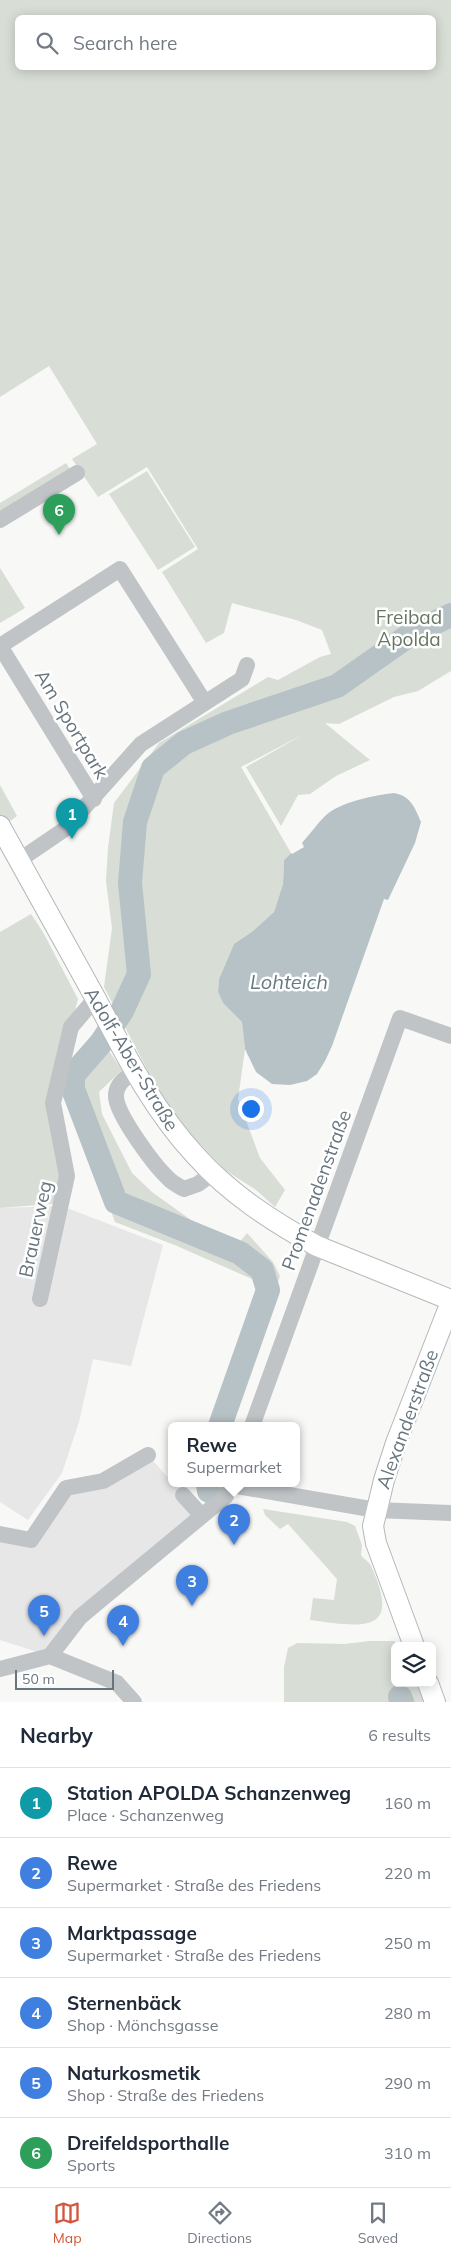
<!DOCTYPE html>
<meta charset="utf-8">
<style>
:root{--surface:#fff;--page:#f2f2f3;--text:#1f2937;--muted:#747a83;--line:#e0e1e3;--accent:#d3563c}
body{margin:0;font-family:Mulish,sans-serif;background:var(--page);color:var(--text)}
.controls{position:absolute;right:15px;bottom:15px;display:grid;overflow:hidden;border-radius:8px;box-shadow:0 2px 12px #0003}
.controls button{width:45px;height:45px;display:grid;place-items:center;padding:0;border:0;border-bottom:1px solid var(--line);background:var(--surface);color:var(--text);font:25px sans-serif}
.scale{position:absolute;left:15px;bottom:12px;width:99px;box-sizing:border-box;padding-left:5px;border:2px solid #66757e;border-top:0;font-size:14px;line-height:18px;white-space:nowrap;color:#66757e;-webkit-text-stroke:4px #fff;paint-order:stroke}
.you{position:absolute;left:250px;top:1108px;width:18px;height:18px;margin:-12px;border:4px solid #fff;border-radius:50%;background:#1a73e8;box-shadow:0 0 0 8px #1a73e833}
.badge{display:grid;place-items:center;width:32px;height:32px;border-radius:50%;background:var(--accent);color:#fff;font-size:16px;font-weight:700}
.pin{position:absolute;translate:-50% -41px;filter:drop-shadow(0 1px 2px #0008)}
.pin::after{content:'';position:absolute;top:26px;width:18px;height:15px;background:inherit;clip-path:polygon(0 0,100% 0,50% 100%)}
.popup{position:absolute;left:168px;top:1422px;width:132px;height:65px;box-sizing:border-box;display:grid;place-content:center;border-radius:8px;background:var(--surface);filter:drop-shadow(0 1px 4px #0005);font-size:16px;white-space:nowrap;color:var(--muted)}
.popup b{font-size:19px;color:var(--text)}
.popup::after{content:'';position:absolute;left:50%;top:100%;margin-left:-10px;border:10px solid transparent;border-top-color:var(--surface)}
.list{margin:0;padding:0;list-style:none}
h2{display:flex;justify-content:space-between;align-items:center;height:65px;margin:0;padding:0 20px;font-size:21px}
h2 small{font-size:16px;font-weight:400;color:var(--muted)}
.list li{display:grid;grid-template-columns:32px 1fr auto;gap:15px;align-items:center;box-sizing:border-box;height:70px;padding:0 20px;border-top:1px solid var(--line)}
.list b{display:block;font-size:19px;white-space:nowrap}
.list p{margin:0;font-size:16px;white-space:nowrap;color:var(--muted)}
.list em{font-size:16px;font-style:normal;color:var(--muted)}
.icon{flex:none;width:28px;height:28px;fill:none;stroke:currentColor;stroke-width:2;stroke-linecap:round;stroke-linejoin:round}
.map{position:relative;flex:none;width:451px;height:1702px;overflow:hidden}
.search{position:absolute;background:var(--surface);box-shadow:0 2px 12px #0003;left:15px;right:15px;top:15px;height:55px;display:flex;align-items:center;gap:12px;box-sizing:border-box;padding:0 18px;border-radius:8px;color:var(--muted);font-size:19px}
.sheet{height:485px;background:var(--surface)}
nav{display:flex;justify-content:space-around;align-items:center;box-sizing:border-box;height:70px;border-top:1px solid var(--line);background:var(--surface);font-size:14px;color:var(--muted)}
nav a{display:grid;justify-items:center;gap:2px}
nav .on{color:var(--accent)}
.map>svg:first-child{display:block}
</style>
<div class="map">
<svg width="451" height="1702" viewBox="0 0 451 1702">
<rect width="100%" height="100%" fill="#f8f8f6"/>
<!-- built -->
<path fill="#e6e7e6" d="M 62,1206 L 163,1245 L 131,1366 L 93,1359 L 79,1422 L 62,1473 L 28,1520 L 0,1502 L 0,1208 Z
M 148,1455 L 202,1516 L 50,1656 L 0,1640 L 0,1534 L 31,1540 L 66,1488 Z"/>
<!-- green -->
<path fill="#d8ddd6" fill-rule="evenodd" d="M 0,0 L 451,0 L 451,671 L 418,691 L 394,697 L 339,724 L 325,723 L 370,760 L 336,776 L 310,794 L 298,795 L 281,826 L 246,767 L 304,734 L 241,767 L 291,853 L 284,860 L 283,884 L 274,912 L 253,931 L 234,944 L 219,979 L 218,992 L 223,1003 L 242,1022 L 245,1049 L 238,1099 L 260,1158 L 285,1190 L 275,1207 L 256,1190 L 225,1170 L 180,1123 L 150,1075 L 104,987 L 112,928 L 106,881 L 108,848 L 114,803 L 159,743 L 268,677 L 278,680 L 320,657 L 331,654 L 322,630 L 296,620 L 232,603 L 224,633 L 206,643 L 162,572 L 198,549 L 147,467 L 98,497 L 72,459 L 97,444 L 49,366 L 0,397 ZM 18,18 L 434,18 L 434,68 L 18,68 Z
M 66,463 L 72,472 L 0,516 L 0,503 Z
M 147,471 L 195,547 L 158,570 L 109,494 Z
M 0,568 L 25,608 L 0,623 Z
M 0,785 L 17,816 L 0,829 Z
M 31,914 L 43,932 L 78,999 L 60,1070 L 62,1203 L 0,1208 L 0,932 Z
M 96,1032 L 122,1070 L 99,1092 L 102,1114 L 132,1173 L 152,1192 L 198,1225 L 239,1243 L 247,1233 L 273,1262 L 280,1276 L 231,1426 L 222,1426 L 270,1287 L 177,1246 L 115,1222 L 66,1089 L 71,1069 Z
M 263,1509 L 347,1522 L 355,1526 L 362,1545 L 361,1555 C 364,1560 369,1561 371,1566 C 403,1635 362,1627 310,1620 L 313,1598 L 334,1600 L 337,1579 L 288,1524 L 280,1529 L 265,1515 Z
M 370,1641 L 394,1641 L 398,1646 L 395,1646 L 395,1683 L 421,1683 L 428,1702 L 284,1702 L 284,1667 L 288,1648 L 297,1643 L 344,1644 Z"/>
<!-- water -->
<path fill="#b7c2c6" d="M 394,793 C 411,796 415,808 421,822 L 415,843 L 388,900 L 384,899 L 332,1046 L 325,1061 L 317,1074 L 307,1081 L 290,1085 L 272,1084 L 256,1072 L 245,1049 L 242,1022 L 223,1003 L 218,992 L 219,979 L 234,944 L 253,931 L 274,912 L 283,884 L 284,860 L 291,853 L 292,854 L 304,847 L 302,843 C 310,834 317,824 325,816 C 340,802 375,795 394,793 Z"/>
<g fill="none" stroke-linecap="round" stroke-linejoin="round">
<!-- river -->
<path stroke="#b7c2c6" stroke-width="24" d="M 220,1426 L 268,1290 L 262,1270 L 240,1253 L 116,1202 L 73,1089 L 73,1075 L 101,1043 L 122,1011 L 139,974 L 130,883 L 135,822 L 153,768 L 184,743 L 228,723 L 337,686 L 411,634 L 451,615
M 208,1484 L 209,1491
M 400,1697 L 402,1702"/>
<defs>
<path id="major" d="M 0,826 C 32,884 64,942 96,999 C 125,1054 153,1110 196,1156 C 230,1194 272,1221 317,1246 L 451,1300
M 414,1646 L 376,1543 L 373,1526 L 384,1480 L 396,1443 L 451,1302
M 428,1683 L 435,1702"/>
</defs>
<!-- major casing -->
<use href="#major" stroke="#b4b8bb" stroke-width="22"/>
<!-- minor -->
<path stroke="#c0c4c7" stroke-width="16" d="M 0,520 L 77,473
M 0,646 L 120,569 L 205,703
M 0,646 L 94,799
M 18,861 L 65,829 L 141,744 L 242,679 L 247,665
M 135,1070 C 126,1078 115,1084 116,1097 C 117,1115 154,1165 168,1178 C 172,1183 179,1186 184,1189 L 198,1184 L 213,1173
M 40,1299 L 67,1176 L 53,1103 L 71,1027 L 95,999
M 252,1426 L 400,1018 L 451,1036
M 231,1485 L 376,1510 L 451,1513
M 183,1495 L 202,1516
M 0,1534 L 31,1540 L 66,1488 L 103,1481 L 148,1455
M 50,1656 L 80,1617 L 226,1496 L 231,1484
M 50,1656 L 117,1683 L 134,1702
M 0,1669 L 50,1656"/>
<!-- major -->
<use href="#major" stroke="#fff" stroke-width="20"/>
</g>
<g text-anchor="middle" stroke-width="5" stroke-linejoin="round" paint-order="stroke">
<!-- park labels -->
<g font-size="19" fill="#687764" stroke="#fff">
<text x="409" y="624">Freibad<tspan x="409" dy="22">Apolda</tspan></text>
</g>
<!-- street labels -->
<g font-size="19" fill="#66757e" stroke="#fff">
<text transform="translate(72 724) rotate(59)" y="7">Am Sportpark</text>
<text transform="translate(132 1059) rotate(59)" y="7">Adolf-Aber-Straße</text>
<text transform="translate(316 1190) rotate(-70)" y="7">Promenadenstraße</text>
<text transform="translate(35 1229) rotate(-78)" y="7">Brauerweg</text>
<text transform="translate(407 1419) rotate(-70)" y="7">Alexanderstraße</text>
</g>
<!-- water labels -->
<g font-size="20" font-style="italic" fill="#667a7f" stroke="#fff">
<text x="289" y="989">Lohteich</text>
</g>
</g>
</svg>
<div class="controls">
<button><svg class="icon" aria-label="layers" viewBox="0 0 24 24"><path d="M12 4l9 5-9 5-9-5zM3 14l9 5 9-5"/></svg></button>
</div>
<div class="scale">50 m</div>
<div class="you"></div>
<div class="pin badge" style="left:72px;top:839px;background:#0f9aa8">1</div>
<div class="pin badge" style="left:234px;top:1545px;background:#3f7fe0">2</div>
<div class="popup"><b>Rewe</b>Supermarket</div>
<div class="pin badge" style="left:192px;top:1606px;background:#3f7fe0">3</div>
<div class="pin badge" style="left:123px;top:1646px;background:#3f7fe0">4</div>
<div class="pin badge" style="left:44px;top:1636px;background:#3f7fe0">5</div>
<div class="pin badge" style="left:59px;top:535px;background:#2e9e5b">6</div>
<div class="search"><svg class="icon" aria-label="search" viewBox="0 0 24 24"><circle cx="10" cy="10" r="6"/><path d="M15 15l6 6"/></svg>Search here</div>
</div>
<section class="sheet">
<h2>Nearby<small>6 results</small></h2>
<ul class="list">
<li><span class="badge" style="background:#0f9aa8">1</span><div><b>Station APOLDA Schanzenweg</b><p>Place · Schanzenweg</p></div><em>160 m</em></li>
<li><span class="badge" style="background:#3f7fe0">2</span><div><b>Rewe</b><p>Supermarket · Straße des Friedens</p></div><em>220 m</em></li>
<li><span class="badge" style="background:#3f7fe0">3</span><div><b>Marktpassage</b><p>Supermarket · Straße des Friedens</p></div><em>250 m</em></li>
<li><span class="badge" style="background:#3f7fe0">4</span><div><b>Sternenbäck</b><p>Shop · Mönchsgasse</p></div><em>280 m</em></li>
<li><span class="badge" style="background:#3f7fe0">5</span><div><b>Naturkosmetik</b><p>Shop · Straße des Friedens</p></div><em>290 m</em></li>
<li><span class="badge" style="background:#2e9e5b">6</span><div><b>Dreifeldsporthalle</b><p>Sports</p></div><em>310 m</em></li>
</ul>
</section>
<nav>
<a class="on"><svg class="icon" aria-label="map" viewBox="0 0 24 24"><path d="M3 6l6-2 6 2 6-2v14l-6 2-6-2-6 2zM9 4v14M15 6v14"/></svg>Map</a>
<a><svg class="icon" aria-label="directions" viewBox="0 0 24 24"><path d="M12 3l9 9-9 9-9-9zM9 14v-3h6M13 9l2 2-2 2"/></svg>Directions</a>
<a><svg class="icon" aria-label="saved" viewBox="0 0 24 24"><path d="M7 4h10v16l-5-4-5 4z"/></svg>Saved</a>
</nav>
